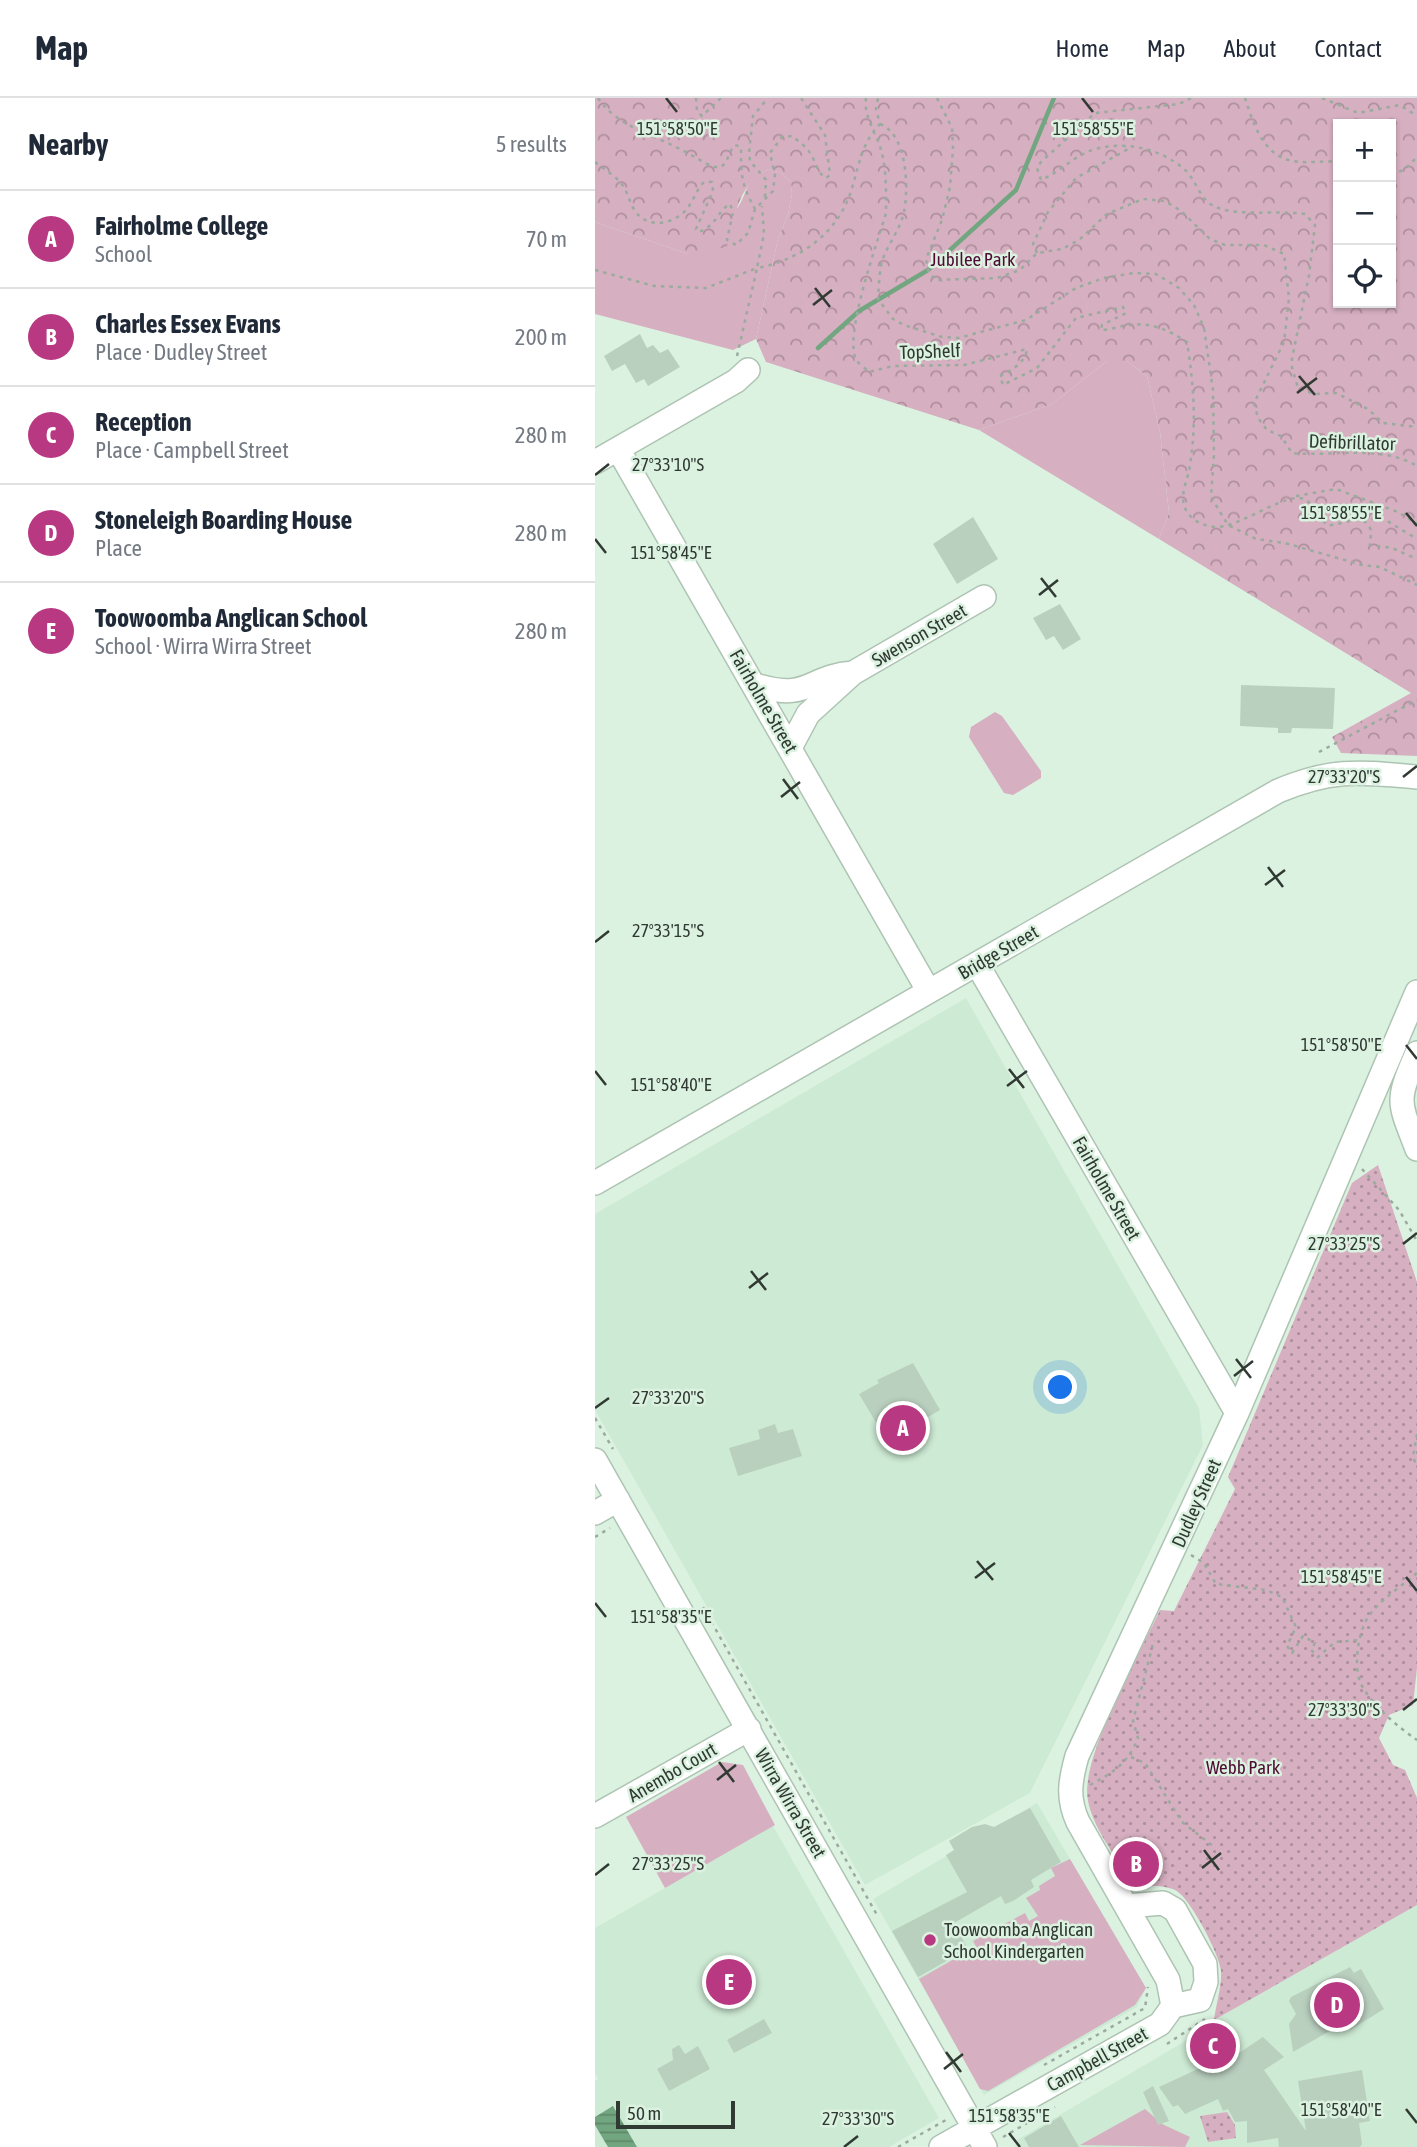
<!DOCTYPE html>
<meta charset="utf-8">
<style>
:root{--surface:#fff;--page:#f2f2f3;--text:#1f2937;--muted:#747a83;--line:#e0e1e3;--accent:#b83882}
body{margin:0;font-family:"Asap Condensed",sans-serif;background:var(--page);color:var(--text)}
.controls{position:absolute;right:21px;top:21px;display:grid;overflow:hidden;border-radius:0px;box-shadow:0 2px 5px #0004}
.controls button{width:63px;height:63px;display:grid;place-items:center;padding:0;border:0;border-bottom:2px solid var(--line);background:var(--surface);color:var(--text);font:35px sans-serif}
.scale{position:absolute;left:21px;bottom:18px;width:119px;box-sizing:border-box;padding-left:7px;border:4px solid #303932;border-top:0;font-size:19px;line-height:24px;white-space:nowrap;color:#303932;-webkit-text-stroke:5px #dcf2e1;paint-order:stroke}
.you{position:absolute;left:466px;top:1290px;width:24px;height:24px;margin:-18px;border:5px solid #fff;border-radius:50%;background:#1a73e8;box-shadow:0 0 0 10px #1a73e833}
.badge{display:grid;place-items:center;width:46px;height:46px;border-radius:50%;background:var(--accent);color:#fff;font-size:23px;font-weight:700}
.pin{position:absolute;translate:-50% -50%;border:4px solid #fff;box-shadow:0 2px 7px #0006}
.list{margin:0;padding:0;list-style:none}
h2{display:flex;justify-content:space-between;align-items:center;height:91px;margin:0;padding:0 28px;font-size:30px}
h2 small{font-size:23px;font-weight:400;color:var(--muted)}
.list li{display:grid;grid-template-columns:46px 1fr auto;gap:21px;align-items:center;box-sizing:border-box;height:98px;padding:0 28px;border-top:2px solid var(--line)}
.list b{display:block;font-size:26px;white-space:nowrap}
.list p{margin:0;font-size:23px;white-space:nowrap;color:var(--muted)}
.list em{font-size:23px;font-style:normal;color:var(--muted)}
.icon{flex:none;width:38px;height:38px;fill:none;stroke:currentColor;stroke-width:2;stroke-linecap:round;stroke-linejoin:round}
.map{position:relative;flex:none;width:822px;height:2049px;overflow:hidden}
header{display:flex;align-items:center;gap:42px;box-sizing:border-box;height:98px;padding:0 35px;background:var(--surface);border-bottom:2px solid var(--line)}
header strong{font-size:33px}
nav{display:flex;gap:38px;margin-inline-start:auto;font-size:24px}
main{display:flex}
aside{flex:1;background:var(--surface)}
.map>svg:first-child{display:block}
</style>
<header>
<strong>Map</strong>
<nav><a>Home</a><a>Map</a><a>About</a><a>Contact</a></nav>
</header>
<main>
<aside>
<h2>Nearby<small>5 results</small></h2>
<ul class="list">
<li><span class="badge">A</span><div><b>Fairholme College</b><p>School</p></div><em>70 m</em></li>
<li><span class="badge">B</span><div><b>Charles Essex Evans</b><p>Place · Dudley Street</p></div><em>200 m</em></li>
<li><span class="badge">C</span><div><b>Reception</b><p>Place · Campbell Street</p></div><em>280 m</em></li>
<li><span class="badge">D</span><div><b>Stoneleigh Boarding House</b><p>Place</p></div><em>280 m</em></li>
<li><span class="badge">E</span><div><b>Toowoomba Anglican School</b><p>School · Wirra Wirra Street</p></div><em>280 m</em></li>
</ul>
</aside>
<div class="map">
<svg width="822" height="2049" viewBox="0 0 822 2049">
<defs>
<pattern id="forest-crowns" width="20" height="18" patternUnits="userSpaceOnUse" patternTransform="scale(1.75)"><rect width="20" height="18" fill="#d6afc1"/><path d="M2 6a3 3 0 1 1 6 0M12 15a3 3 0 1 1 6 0" fill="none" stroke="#ae8f9d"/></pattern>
<pattern id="park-dots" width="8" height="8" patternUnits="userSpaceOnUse" patternTransform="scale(1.75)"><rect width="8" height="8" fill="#d6afc1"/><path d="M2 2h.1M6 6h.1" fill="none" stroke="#ae8f9d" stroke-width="1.8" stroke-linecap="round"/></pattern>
<pattern id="water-rules" width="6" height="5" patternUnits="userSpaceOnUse" patternTransform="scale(1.75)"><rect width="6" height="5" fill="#72a680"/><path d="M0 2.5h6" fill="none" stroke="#5e8869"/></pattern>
</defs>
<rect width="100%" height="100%" fill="#dcf2e1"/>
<!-- built -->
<path fill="#cdead4" d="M 371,900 L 604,1310 L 608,1347 L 435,1695 L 270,1787 L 0,1312 L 0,1116 Z
M 442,1705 L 551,1890 L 542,1909 L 389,1997 L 278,1801 Z
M 178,1728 L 344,2020 L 294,2049 L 0,2049 L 0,1983 L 3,1981 L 0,1975 L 0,1830 Z
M 822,1807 L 822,2049 L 420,2049 L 422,2042 L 587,1945 L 619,1922 Z"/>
<!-- grass -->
<path fill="#d6afc1" d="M 174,71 L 186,75 L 196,84 L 197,96 L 193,117 L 183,141 L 161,241 L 138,252 L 0,216 L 0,124 L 93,156 C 108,142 132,127 143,109 C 155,90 148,83 174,71 Z
M 512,263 L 532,263 L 552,278 L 565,334 L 574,415 L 564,441 L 384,332 L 457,306 Z
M 400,614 L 407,618 L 446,673 L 446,680 L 418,697 L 409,695 L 374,639 L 376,629 Z
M 127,1664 L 148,1667 L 180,1727 L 70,1790 L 31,1719 Z
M 475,1761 L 551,1890 L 540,1907 L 393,1993 L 385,1991 L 324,1881 L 375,1852 L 377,1857 L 384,1854 L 378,1843 L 430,1815 L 434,1823 L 443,1818 L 431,1800 L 445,1792 L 444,1788 L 460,1778 L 456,1770 Z
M 550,2011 L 567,2026 L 595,2039 L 590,2049 L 485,2047 Z"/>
<!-- forest -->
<path fill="url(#forest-crowns)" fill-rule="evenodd" d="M 0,0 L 822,0 L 822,658 L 746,655 L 737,639 L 816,595 L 564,441 L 574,415 L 565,334 L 552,278 L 532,263 L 512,263 L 457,306 L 384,332 L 171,264 L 161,241 L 183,141 L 193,117 L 197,96 L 196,84 L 186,75 L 174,71 C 143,85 140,119 132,149 L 93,156 L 0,124 ZM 743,26 L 796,26 L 796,205 L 743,205 Z"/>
<!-- park -->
<path fill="url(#park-dots)" d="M 783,1067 L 822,1184 L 822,1570 L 818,1607 L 794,1617 L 784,1640 L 798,1667 L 810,1672 L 822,1700 L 822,1807 L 619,1922 C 621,1906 627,1888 626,1872 C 624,1856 595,1799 580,1792 C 564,1785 547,1791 534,1779 C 519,1757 498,1729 493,1703 C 484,1661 546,1553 565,1512 L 579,1513 L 640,1391 L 633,1379 L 757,1085 Z
M 632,2014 L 640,2027 L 641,2040 L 613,2044 L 605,2018 Z"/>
<!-- water -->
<path fill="url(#water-rules)" d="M 18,2008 L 42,2049 L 13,2049 L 0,2027 L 0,2019 Z"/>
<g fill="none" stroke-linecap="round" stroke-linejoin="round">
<!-- stream -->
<path stroke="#72a680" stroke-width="4.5" d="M 223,250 L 264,213 L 333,172 L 421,92 L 459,0"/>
</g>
<!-- building -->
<path fill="#bad0bf" d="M 45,236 L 52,250 L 58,247 L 65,255 L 73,251 L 85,269 L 53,288 L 49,281 L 41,285 L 30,266 L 17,273 L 9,258 Z
M 378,419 L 403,461 L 362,486 L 338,446 Z
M 465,506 L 486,541 L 468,552 L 459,538 L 451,542 L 438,520 Z
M 646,587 L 740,590 L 738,631 L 697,630 L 696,635 L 683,635 L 683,630 L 645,628 Z
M 318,1265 L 345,1312 L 292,1343 L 264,1296 L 284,1285 L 282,1282 Z
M 180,1326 L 183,1335 L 198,1331 L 207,1358 L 143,1378 L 134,1350 L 165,1341 L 163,1332 Z
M 435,1710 L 466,1764 L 436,1782 L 439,1789 L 418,1803 L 410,1806 L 406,1798 L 359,1825 L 373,1851 L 323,1879 L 297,1833 L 372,1794 L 351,1757 L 359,1752 L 354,1743 L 377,1729 L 390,1726 L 399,1729 Z
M 755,1869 L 759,1875 L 766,1871 L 789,1911 L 755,1932 L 754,1922 L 698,1954 L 694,1926 L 701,1916 L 694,1903 L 696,1899 Z
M 169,1921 L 177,1935 L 139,1955 L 132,1942 Z
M 630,1928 L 644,1955 L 668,1939 L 689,1959 L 669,1972 L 711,2033 L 703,1983 L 767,1972 L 775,2023 L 764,2025 L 767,2046 L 765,2049 L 684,2049 L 683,2040 L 652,2045 L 652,2023 L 640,2024 L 633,2011 L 628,2013 L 623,2001 L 590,2016 L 583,2007 L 578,2009 L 564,1989 L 607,1969 L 595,1947 Z
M 84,1947 L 90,1956 L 103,1948 L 115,1971 L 74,1993 L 62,1971 L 78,1962 L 77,1951 Z
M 558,1988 L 574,2023 L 563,2027 L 548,1994 Z
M 466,2018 L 484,2049 L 434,2049 L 429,2040 Z"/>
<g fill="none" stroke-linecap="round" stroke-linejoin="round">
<defs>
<path id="minor" d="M 23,351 L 333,892
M 0,364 L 141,283 L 153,272
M 160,587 C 215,604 213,578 258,575
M 196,648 L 213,616 L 258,575 L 389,499
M 382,866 L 642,1315
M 822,955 C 801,1004 803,1002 822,1051
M 0,1085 L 683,693 C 738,670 764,674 822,679
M 0,1362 L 390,2049
M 0,1415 L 23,1402
M 0,1718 L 154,1631
M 532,1808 L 568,1805 L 580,1812 L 610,1866 L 611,1884 L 605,1902 L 578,1908
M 578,1908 L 573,1882 L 483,1724 C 472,1700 475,1683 482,1658 L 642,1315 L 822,894
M 346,2049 L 565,1926 L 578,1908"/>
</defs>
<!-- minor casing -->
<use href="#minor" stroke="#aec4b3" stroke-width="26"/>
<!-- path -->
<path stroke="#9aab9e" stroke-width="2.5" stroke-dasharray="3.5 5" stroke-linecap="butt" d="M 3,0 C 22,28 54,35 83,50 C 95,56 106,63 118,69 L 126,69 C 134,63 133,54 140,47 L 146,49 C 146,77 146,86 160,111
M 101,0 L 102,13 L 107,18 L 126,0
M 271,0 C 269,16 277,29 283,43 C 292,65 291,91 291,115 C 283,143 247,241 262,263 C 265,267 271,271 274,274 L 298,268 L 369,267 L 432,251 C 431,264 416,273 405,278 L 408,287 L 442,270 L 481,220 L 528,209 L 531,215 L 507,227 L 506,232 C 515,232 525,228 534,227 C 557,224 573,232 592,244 C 599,289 602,329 594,373 C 591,385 585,398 590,410 C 595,422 608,428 620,429 C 646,430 693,391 711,402 C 720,408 724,419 732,427 C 744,429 768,413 775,430 C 778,436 774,441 775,447 L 797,450 L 822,461
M 342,0 L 357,30 L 358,51 L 355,89 L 347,122 L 331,161 L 333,172 L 340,182 L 402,180 L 425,172 L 442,155 L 467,151 L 484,142 L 512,116 L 548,101 L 570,103 L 586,113 L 615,141 L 630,147 L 669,147 L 689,156 L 694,200 L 689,244 L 659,305 L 663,320 L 672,332 L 686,338 L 697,355 C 738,359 785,346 822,368
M 596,0 L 584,6 L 500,15 L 446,64 L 442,70 L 446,82 C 463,75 476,61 492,54 C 523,41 564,49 589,71 C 601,81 604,101 619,108 C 639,119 684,112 710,116 L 720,127 L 714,177 L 696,266 L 703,290 L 719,296 L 741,295 L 773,311 L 788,325 L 822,329
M 650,0 C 658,25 668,58 698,63 C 713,66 729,62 743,64
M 727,0 L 763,15 L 805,7 L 822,18
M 285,26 C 312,36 314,89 309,114 C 305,132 293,146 287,163 C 284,175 284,189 283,201 L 298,221 L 309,227 L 347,239 L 363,240 L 431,222 L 481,190 L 509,180 L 539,175 L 561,176 L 584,190 L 599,207 L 609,230 L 618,292 L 619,357 L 616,399 L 633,427 L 661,441 L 690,445 L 767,467 L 785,469 L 822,487
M 0,64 C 8,71 18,76 25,84 C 33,93 34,104 40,113 C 52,130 74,127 88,115 C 98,106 100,93 109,84 L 117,84 L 118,93 L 101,131 L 103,134 C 121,129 123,112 135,106 L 138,114 L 132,142 L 141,147 L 153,135 L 160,111 L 178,93 L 180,77 L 175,55 L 187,39 L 197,38 C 203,43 211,48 215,55 C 221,64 222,75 231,80 L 235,77 L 230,37 L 206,0
M 796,76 L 809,72 L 822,59
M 170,99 L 171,82 L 155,63 L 154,55 L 158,18 L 173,0
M 442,155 L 438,146 L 453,114 L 481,80 L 535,50
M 0,172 L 59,188 L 111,190 L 162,170 L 169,136 L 167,108
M 142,258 L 162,170 C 205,162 244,135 257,90 C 264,67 267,44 285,26 L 281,11 L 283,0
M 701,398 L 741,391 L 803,414 L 822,426
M 768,421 L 789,421 L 822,441
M 724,654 L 822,602
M 767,1071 L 804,1112 L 822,1143
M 0,1320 L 18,1351
M 822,1336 L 818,1359 L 822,1368
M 0,1439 L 15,1430
M 596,1457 L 609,1465 L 621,1486 L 671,1492 L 687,1499 L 701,1529 L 692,1548 L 697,1555 L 708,1538 L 720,1545 L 716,1552 L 723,1559 L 740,1544 L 765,1542
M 822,1475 C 807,1488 789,1499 776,1515 C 763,1530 757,1571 767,1588 C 779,1609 803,1629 822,1642
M 108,1509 L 282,1817
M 536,1659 L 550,1665 L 587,1724 L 618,1748
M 495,1687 C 519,1674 533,1665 543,1640 L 538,1623 L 559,1542
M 572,1946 L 610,1921
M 449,1967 L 550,1910 L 553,1889
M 408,2039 L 460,2009
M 303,2049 L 351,2022"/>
<!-- minor -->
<use href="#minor" stroke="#fff" stroke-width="23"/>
</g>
<!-- ticks -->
<path fill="none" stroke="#303932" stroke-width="2.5" d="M 71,0 L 82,14M 487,0 L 498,14M 220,190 L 235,209M 218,207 L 237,192M 704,278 L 720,297M 702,295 L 722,280M 0,377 L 14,366M 811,415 L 822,428M 0,441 L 11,455M 446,480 L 461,499M 444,497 L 463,482M 808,679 L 822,668M 188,681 L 203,701M 186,699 L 205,684M 673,769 L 688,789M 670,787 L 690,772M 0,844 L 14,833M 811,947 L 822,961M 414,971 L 429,990M 0,973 L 11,987M 412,988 L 432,973M 808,1146 L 822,1135M 156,1173 L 171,1192M 154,1190 L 173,1175M 641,1261 L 656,1280M 639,1278 L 658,1263M 0,1310 L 14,1300M 382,1463 L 398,1482M 811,1479 L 822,1493M 380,1480 L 400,1465M 0,1505 L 11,1519M 808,1612 L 822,1601M 124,1664 L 139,1684M 122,1682 L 141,1667M 609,1752 L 624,1772M 607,1770 L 626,1755M 0,1777 L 14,1766M 351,1954 L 366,1974M 349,1971 L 368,1956M 811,2011 L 822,2025M 414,2035 L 425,2049M 249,2049 L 263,2038"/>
<!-- markers -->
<circle fill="#b83882" stroke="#dcf2e1" stroke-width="2.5" cx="335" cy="1842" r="7"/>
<g text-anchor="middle" stroke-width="5" stroke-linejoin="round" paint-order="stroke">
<!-- park labels -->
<g font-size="19" fill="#4f0b34" stroke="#dcf2e1">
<text x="378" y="168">Jubilee Park</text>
<text x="648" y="1676">Webb Park</text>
</g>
<!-- street labels -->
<g font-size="19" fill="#303932" stroke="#dcf2e1">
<text transform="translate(335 253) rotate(-2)" y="7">TopShelf</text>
<text transform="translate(757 344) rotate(2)" y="7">Defibrillator</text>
<text transform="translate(324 537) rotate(-30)" y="7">Swenson Street</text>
<text transform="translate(169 603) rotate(60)" y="7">Fairholme Street</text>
<text transform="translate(403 854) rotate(-30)" y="7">Bridge Street</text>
<text transform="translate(512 1090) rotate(60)" y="7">Fairholme Street</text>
<text transform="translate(601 1405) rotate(-66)" y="7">Dudley Street</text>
<text transform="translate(77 1674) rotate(-30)" y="7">Anembo Court</text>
<text transform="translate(196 1705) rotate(60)" y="7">Wirra Wirra Street</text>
<text transform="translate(502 1961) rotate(-29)" y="7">Campbell Street</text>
</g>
<!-- poi labels -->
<g font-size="19" fill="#303932" stroke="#dcf2e1" text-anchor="start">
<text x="349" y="1838">Toowoomba Anglican<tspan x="349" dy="22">School Kindergarten</tspan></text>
</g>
</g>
<g font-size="18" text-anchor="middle" fill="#303932" stroke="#dcf2e1" stroke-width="5" stroke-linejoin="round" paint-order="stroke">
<text x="498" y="37">151°58'55"E</text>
<text x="82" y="37">151°58'50"E</text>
<text x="73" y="373">27°33'10"S</text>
<text x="746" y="421">151°58'55"E</text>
<text x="76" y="461">151°58'45"E</text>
<text x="749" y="685">27°33'20"S</text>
<text x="73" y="839">27°33'15"S</text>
<text x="746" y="953">151°58'50"E</text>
<text x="76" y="993">151°58'40"E</text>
<text x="749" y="1152">27°33'25"S</text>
<text x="73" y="1306">27°33'20"S</text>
<text x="746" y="1485">151°58'45"E</text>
<text x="76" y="1525">151°58'35"E</text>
<text x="749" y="1618">27°33'30"S</text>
<text x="73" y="1772">27°33'25"S</text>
<text x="746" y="2018">151°58'40"E</text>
<text x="414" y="2024">151°58'35"E</text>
<text x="263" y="2027">27°33'30"S</text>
</g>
</svg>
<div class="controls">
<button>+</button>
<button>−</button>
<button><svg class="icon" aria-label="locate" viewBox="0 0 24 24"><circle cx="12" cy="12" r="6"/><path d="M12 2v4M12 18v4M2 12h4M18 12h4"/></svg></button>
</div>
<div class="scale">50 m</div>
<div class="you"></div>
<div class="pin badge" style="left:308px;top:1330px">A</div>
<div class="pin badge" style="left:541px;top:1766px">B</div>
<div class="pin badge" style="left:618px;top:1948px">C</div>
<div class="pin badge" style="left:742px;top:1907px">D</div>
<div class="pin badge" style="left:134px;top:1884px">E</div>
</div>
</main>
